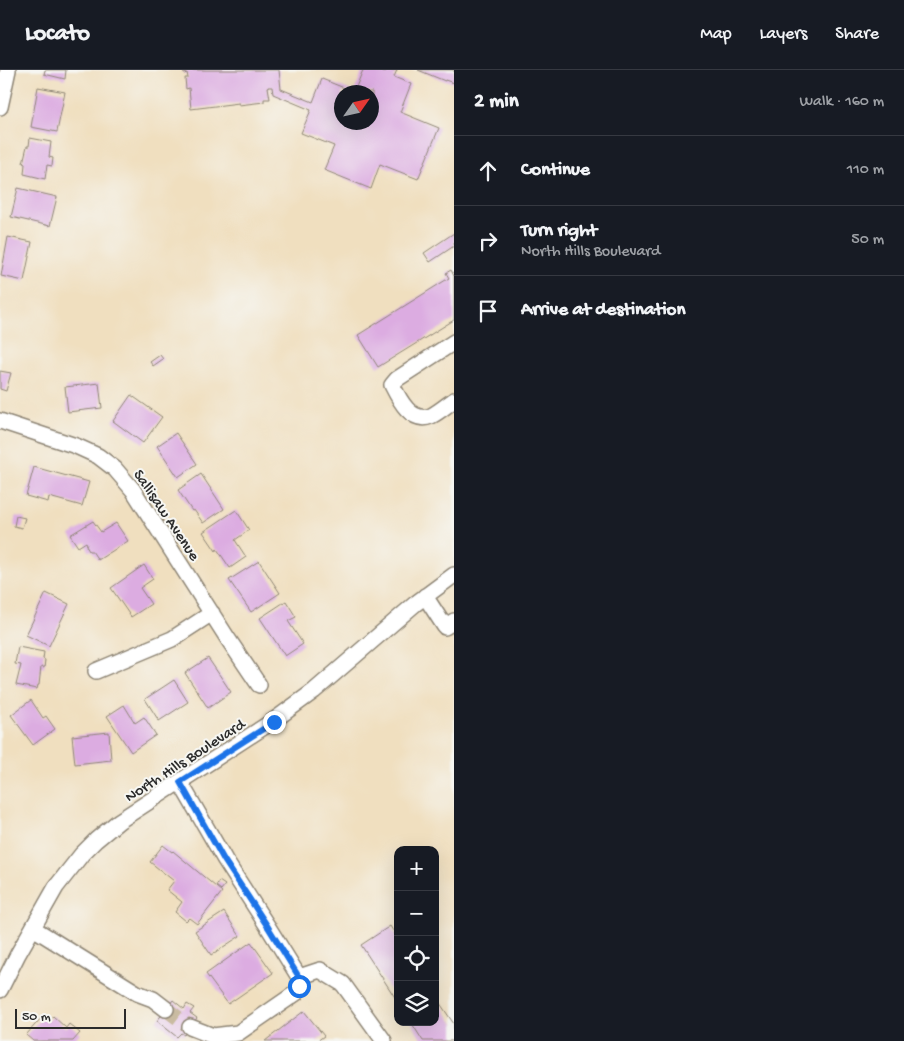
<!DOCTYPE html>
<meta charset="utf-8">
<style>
:root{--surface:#171b24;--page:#20242c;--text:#f1f3f6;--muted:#9ea1a6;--line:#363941}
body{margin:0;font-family:"Gochi Hand",sans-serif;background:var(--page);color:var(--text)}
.controls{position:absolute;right:15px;bottom:15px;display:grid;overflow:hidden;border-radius:10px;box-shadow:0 5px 20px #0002}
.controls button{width:45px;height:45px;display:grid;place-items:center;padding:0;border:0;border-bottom:1px solid var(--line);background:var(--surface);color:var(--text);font:25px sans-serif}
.compass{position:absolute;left:334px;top:15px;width:45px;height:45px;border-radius:50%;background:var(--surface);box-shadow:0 5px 20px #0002;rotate:56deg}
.scale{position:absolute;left:15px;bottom:12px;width:111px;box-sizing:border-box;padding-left:5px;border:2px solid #2b2b2b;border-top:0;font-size:14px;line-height:18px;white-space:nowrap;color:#2b2b2b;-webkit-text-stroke:4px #f6f6f2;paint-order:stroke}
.stop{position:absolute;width:15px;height:15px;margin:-11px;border:4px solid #1a73e8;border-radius:50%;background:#fff}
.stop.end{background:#1a73e8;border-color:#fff;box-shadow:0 1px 5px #0008}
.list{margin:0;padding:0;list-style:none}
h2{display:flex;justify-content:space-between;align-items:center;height:65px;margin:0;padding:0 20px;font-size:21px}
h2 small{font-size:16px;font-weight:400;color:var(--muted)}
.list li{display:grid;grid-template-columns:32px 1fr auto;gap:15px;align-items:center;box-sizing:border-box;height:70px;padding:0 20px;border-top:1px solid var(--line)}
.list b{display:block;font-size:19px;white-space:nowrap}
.list p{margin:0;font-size:16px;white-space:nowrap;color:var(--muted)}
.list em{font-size:16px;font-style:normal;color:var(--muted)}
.icon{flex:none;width:28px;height:28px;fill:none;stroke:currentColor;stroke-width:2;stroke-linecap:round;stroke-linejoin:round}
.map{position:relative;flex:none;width:454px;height:971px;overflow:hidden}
header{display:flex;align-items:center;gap:30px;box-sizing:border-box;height:70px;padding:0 25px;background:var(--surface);border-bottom:1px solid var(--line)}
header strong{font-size:24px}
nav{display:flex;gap:28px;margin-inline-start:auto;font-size:18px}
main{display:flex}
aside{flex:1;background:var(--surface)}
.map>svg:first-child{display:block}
</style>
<header>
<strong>Locato</strong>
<nav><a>Map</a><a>Layers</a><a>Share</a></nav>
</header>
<main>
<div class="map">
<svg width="454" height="971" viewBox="0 0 454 971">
<rect width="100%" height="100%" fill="#f6f6f2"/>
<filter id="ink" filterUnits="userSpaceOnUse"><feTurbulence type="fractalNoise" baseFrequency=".02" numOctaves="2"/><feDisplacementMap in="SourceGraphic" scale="10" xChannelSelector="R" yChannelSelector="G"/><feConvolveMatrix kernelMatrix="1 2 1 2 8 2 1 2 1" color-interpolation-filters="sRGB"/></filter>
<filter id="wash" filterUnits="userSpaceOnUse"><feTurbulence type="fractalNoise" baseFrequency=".0096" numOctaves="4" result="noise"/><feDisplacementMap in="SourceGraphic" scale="20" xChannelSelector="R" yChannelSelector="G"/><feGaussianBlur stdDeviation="1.12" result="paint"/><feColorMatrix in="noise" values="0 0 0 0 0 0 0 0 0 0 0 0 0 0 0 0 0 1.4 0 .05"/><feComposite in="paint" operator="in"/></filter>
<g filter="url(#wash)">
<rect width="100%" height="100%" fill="#f0dfbf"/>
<g id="blocks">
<!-- building -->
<path fill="#dcace1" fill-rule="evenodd" d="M 45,0 L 66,0 L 65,9 L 44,4 Z
M 183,0 L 279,0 L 281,19 L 313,32 L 322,9 L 354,22 L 363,0 L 381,0 L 385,2 L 386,0 L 397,0 L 394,7 L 411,14 L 400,42 L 439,58 L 418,109 L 380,94 L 371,119 L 324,100 L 334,76 L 301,63 L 311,40 L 273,24 L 272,17 L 268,17 L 270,29 L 264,29 L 264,32 L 239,35 L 239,33 L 191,39 L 189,18 L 186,19 L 185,8 L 188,8 L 187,3 L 184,4 ZM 342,22 L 372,22 L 372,52 L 342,52 Z
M 418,0 L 454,0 L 454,13 L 445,10 L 445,11 Z
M 38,17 L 65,22 L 57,62 L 31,57 Z
M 30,68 L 51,72 L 49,87 L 53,88 L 52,96 L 47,95 L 45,109 L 24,104 L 25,94 L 23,93 L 27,76 L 29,76 Z
M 18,118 L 57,127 L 50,156 L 11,147 Z
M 454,163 L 454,176 L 430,192 L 424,183 Z
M 8,167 L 32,172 L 24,211 L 1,206 Z
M 451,200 L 454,206 L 454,250 L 378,297 L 358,265 L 449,208 L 446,203 Z
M 160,285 L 163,289 L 153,296 L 150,292 Z
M 0,301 L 11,303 L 6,321 L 0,319 Z
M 99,313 L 102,338 L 68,342 L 65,317 Z
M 131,325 L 162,347 L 143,373 L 113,351 Z
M 176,363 L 197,394 L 178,407 L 157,376 Z
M 34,397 L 89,412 L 82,436 L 49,427 L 48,432 L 26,426 Z
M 201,404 L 224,439 L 203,453 L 194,440 L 192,441 L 178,420 Z
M 236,440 L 249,460 L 235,470 L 246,487 L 230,498 L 217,479 L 216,481 L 203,462 Z
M 16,446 L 25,448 L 22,458 L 14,456 Z
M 93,451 L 101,462 L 116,453 L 128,471 L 98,490 L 92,481 L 89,481 L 86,476 L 87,474 L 86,472 L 78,477 L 70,465 Z
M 259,491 L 280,523 L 251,542 L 229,510 Z
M 144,495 L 153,509 L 140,518 L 151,534 L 131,547 L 111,518 Z
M 46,523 L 69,534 L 49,576 L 26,565 Z
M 286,531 L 296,547 L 288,551 L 303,574 L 285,586 L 260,548 Z
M 18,577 L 44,582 L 43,589 L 45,590 L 44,598 L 41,597 L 39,615 L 38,615 L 37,619 L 16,615 L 21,595 L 15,594 Z
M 208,588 L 231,622 L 208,638 L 185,603 Z
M 174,610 L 188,632 L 159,651 L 145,629 Z
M 31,630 L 43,648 L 46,646 L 55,659 L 33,675 L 11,645 Z
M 124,635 L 135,653 L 144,647 L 156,665 L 131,682 L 107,646 Z
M 109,662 L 111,690 L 75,694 L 72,666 Z
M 163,775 L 172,782 L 173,781 L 222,822 L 197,854 L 189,848 L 186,851 L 175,842 L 182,832 L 167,820 L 174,811 L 150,792 Z
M 219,811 L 225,815 L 221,820 L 216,816 Z
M 224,842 L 240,866 L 211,885 L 195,861 Z
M 390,856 L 398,869 L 398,932 L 361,875 Z
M 251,872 L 273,903 L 228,934 L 206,904 Z
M 435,926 L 454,954 L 454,971 L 423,971 L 411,952 L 435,952 Z
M 173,930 L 184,939 L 187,934 L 194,938 L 190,943 L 197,948 L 184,965 L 181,963 L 177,967 L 157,951 Z
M 304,941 L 324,966 L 317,971 L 265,971 Z
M 43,946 L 48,951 L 53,946 L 66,958 L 69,954 L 80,963 L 73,971 L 33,971 L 26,965 Z"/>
</g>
</g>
<g filter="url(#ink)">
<use href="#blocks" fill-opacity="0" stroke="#8e8575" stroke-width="1"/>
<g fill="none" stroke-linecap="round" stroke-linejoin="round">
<!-- minor-tunnel -->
<path stroke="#c9bba1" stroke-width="15" stroke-dasharray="15 8" stroke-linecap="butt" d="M 166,939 L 190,957"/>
<defs>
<path id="minor" d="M 0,37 L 8,0
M 454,272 L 397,309 L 392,315 C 399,329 411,354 431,346 C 439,342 447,335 454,330
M 0,351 L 76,376 L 98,386 L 115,399 L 133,420 L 228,569 L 259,615
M 425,526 L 445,557 L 454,551
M 96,601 L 172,569 L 212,543
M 180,712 L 225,790 L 268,857 L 299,907 L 299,916 L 296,923 L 238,963 L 213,966 L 190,957
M 33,858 L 137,923 L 153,929 L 166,939
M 299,907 L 320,900 L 343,914 L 384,971
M 0,920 L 18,884 L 56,817 L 82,784 L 96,770 L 119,751 L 273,651 L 314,621 L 415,534 L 454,505"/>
</defs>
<!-- minor casing -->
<use href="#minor" stroke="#8e8575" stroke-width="18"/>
<!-- minor -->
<use href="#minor" stroke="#fff" stroke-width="15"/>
</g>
</g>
<g fill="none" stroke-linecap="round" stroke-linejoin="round" filter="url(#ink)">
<!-- route -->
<path stroke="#1a73e8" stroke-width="6" d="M 274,652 L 180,712 L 224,790 L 268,857 L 299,907 L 299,916"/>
</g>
<g text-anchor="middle" stroke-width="4" stroke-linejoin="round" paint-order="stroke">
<!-- street labels -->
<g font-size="16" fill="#2b2b2b" stroke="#f6f6f2">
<text transform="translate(168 444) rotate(56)" y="6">Sallisaw Avenue</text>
<text transform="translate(184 689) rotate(-33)" y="6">North Hills Boulevard</text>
</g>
</g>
</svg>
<div class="controls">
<button>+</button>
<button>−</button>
<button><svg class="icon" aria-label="locate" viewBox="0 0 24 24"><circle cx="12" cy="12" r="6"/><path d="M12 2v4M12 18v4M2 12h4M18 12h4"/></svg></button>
<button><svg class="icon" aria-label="layers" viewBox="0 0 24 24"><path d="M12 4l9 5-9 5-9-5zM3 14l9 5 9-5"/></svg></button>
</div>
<svg class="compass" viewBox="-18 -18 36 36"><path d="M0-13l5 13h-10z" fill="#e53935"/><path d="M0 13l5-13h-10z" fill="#9ea1a6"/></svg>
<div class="scale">50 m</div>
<div class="stop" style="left:299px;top:916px"></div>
<div class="stop end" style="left:274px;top:652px"></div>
</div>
<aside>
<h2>2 min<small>Walk · 160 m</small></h2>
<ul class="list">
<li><svg class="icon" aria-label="ahead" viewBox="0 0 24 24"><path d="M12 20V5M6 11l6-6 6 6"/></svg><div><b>Continue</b></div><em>110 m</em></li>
<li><svg class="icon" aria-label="right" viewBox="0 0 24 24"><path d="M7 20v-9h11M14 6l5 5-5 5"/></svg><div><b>Turn right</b><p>North Hills Boulevard</p></div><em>50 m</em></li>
<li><svg class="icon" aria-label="arrive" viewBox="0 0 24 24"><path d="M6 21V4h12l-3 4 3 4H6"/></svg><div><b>Arrive at destination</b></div></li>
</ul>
</aside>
</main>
